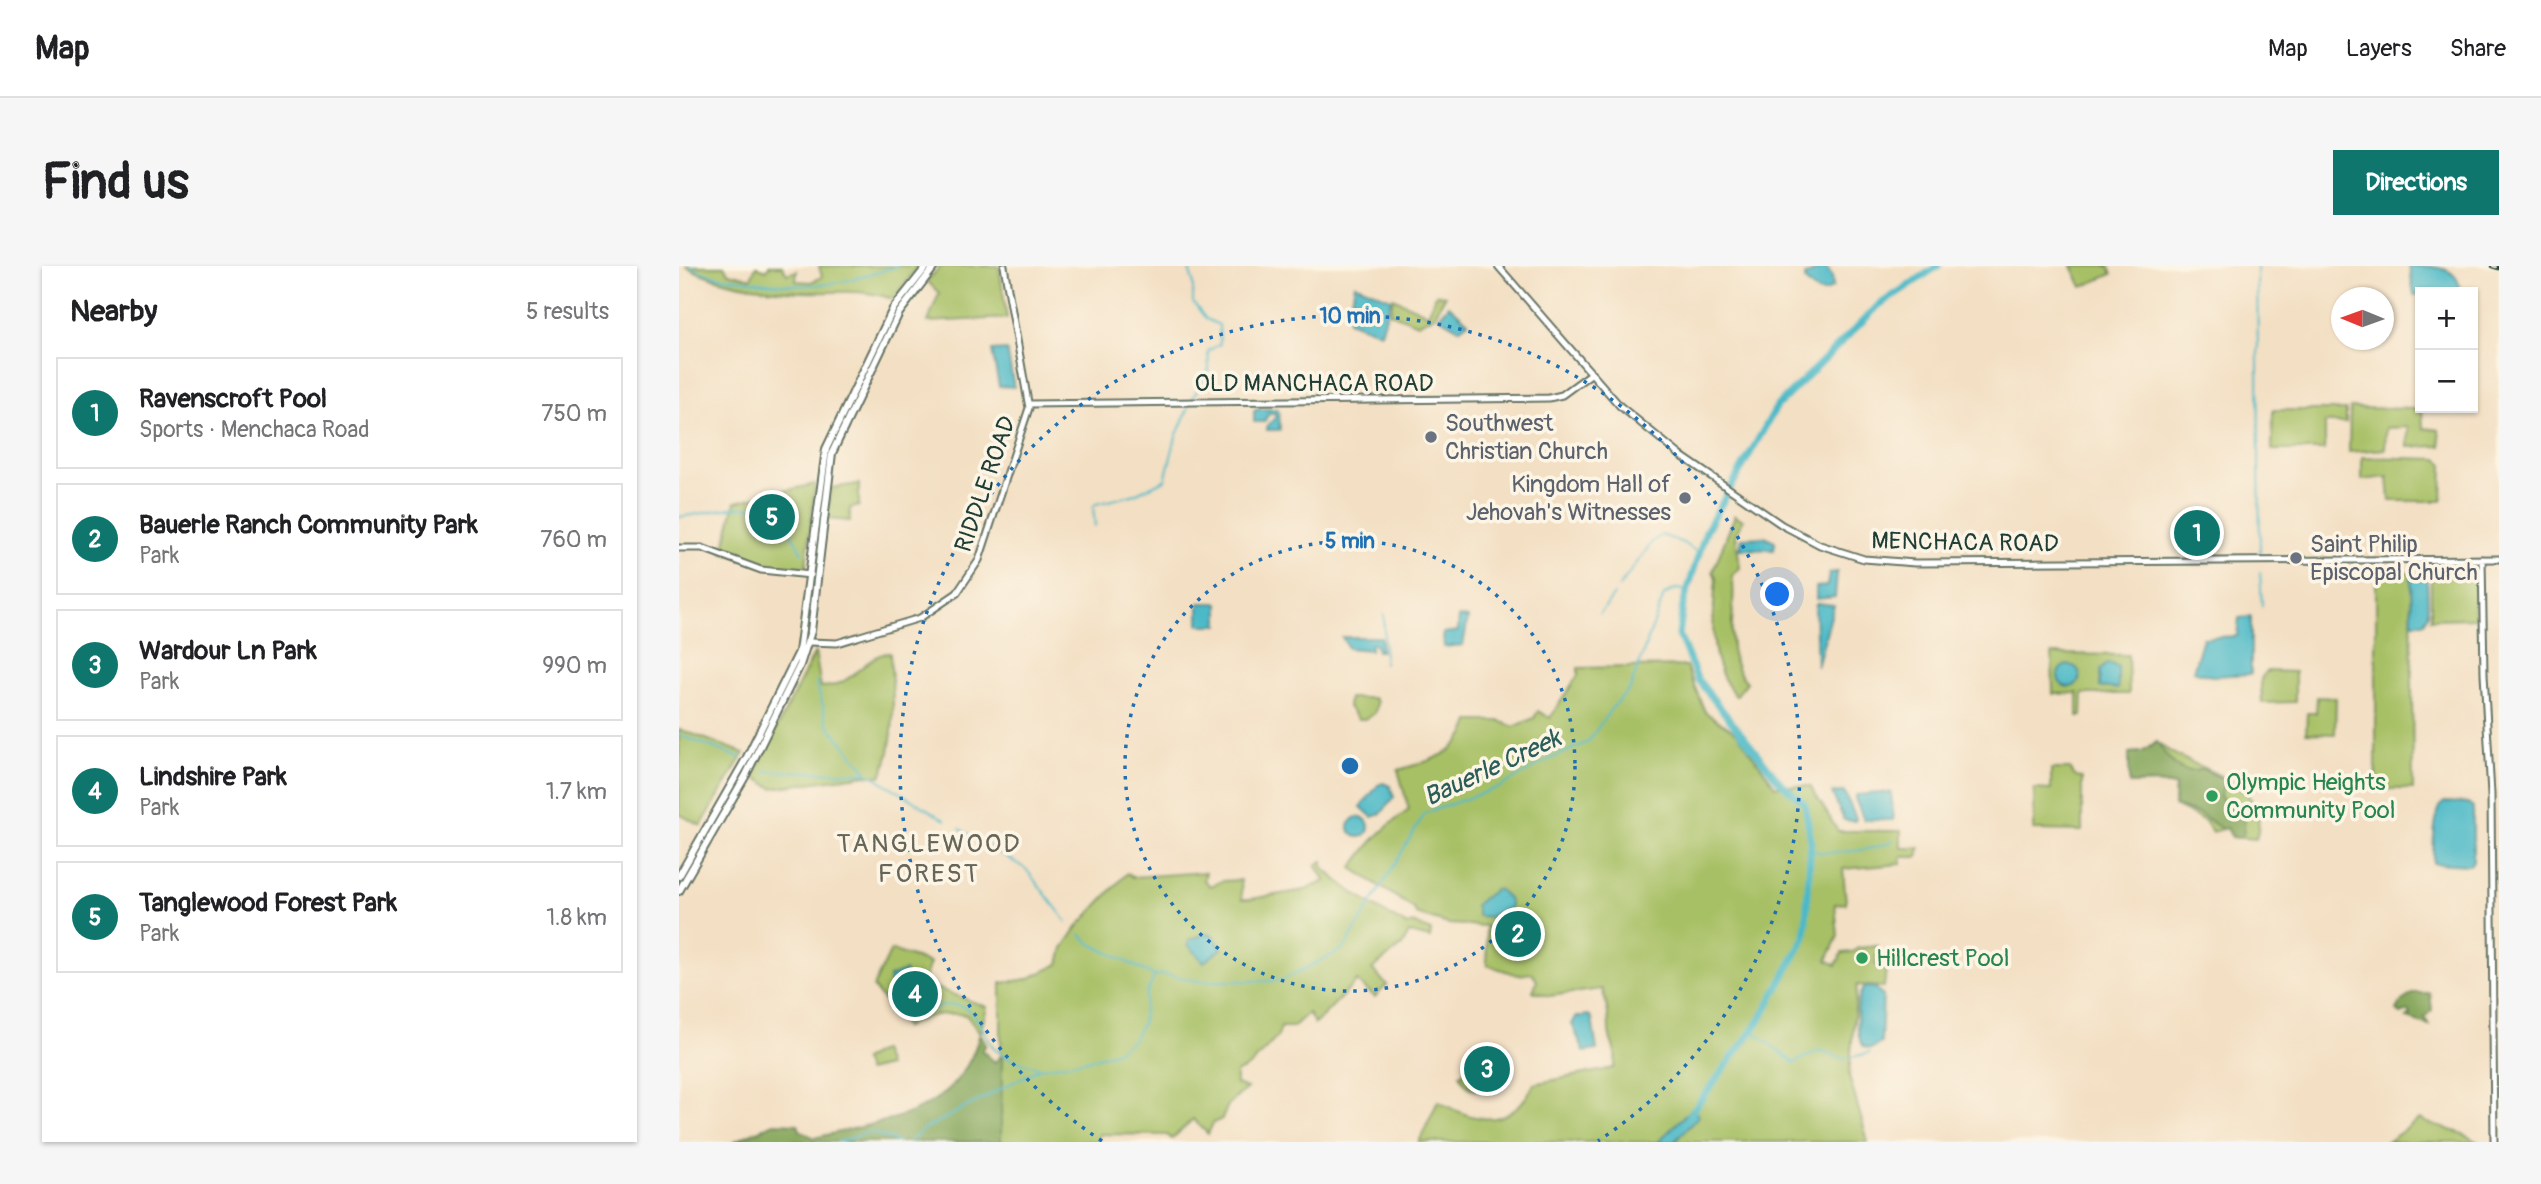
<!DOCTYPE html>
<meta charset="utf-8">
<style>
:root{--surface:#fff;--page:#f6f6f6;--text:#202124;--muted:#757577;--line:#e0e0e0;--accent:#0f766e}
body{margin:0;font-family:Pangolin,sans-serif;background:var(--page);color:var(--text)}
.controls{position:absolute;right:21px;top:21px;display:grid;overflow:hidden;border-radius:0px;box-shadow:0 2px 5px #0004}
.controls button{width:63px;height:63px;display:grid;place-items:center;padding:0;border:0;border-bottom:2px solid var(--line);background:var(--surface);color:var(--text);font:35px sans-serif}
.compass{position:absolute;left:1652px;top:21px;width:63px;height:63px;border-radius:50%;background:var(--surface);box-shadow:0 2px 5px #0004;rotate:271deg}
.you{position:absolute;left:1099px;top:329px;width:24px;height:24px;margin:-18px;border:5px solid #fff;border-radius:50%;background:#1a73e8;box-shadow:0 0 0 10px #1a73e833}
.badge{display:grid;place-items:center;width:46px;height:46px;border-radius:50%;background:var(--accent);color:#fff;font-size:23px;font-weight:700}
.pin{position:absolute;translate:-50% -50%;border:4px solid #fff;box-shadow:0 2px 7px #0006}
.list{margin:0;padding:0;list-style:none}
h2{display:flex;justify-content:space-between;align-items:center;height:91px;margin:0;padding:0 28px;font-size:30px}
h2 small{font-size:23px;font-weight:400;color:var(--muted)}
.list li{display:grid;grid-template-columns:46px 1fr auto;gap:21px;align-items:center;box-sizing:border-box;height:112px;margin:0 14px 14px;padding:0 14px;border:2px solid var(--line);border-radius:0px}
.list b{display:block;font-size:26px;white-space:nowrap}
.list p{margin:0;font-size:23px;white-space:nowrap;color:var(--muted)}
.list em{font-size:23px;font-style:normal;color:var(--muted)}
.map{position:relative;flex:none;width:1820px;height:876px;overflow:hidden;border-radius:0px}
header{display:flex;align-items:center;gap:42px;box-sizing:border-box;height:98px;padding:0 35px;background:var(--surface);border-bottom:2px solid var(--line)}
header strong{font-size:33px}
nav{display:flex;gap:38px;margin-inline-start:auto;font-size:24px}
.intro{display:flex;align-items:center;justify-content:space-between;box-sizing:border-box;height:168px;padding:0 42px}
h1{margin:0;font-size:49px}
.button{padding:18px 32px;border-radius:0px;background:var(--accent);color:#fff;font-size:24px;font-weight:700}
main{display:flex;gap:42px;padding:0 42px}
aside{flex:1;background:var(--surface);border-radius:0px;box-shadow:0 2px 5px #0004}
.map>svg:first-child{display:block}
</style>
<header>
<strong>Map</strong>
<nav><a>Map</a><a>Layers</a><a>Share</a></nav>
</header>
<div class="intro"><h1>Find us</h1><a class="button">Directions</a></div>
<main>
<aside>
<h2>Nearby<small>5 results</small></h2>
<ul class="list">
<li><span class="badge">1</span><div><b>Ravenscroft Pool</b><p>Sports · Menchaca Road</p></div><em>750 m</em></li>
<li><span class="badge">2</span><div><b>Bauerle Ranch Community Park</b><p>Park</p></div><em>760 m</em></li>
<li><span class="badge">3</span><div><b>Wardour Ln Park</b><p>Park</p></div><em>990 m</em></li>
<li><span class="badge">4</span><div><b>Lindshire Park</b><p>Park</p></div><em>1.7 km</em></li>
<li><span class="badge">5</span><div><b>Tanglewood Forest Park</b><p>Park</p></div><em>1.8 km</em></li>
</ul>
</aside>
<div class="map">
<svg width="1820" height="876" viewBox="0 0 1820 876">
<rect width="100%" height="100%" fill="#fcf5e5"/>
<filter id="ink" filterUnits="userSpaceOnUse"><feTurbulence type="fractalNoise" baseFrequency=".0143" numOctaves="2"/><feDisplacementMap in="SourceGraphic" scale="14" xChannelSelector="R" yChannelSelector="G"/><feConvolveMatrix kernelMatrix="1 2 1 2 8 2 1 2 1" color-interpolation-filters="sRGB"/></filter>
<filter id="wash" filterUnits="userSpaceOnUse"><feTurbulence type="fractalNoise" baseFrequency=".00686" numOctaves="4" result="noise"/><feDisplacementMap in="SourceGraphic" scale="28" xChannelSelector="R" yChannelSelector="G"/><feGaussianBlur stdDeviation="1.57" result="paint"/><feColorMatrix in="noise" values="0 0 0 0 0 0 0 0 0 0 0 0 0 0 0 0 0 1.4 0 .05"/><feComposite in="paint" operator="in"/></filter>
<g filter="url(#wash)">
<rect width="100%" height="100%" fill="#f3dfc3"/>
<!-- green -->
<path fill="#a7c065" stroke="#637e4c" stroke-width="2" d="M 6,0 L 45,0 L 50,7 L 72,12 L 77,0 L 87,4 L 90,0 L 103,0 L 108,8 L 118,5 L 117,15 L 132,16 L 143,11 L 140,0 L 239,0 L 214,33 C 175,21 160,28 122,26 C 84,24 40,18 6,0 Z
M 262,0 L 320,0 L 328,52 L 249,56 L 260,27 L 248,15 Z
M 1393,0 L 1430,0 L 1433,8 L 1403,21 Z
M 757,28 L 766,30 L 756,49 L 739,58 L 711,47 L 714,32 L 749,48 Z
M 1671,142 L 1743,143 L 1744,162 L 1760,164 L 1762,180 L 1729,181 L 1729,161 L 1707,162 L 1706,183 L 1670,186 Z
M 1594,144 L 1667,144 L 1667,157 L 1646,157 L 1646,184 L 1593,184 Z
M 1683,191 L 1759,193 L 1764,198 L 1763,235 L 1711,235 L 1709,211 L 1683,214 Z
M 136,218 L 127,301 L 86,300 L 44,286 L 56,236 Z
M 180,218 L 180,240 L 171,242 L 171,255 L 149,253 L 152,222 Z
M 1056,249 L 1064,254 L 1057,269 L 1061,302 L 1053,310 C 1060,342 1040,390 1068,416 L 1057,430 C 1027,397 1034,352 1037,312 L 1034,305 Z
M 1697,306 L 1732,306 L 1734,523 L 1697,523 Z
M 1795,306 L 1796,352 L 1752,353 L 1752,307 Z
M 136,386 L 142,421 C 176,421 186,387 211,387 C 214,427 219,473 202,510 L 187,509 L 94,522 L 74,510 Z
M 1373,388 L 1449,389 L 1450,428 L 1404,428 L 1403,450 L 1399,450 L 1399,427 L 1374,428 Z
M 1007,400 L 1026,446 L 1058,467 L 1096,520 L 1131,520 L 1159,565 L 1222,565 L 1222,582 L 1241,582 L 1239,591 L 1222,591 L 1222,598 L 1164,603 L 1167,637 L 1156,638 L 1159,670 L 1148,694 L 1157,699 L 1163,687 L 1174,686 L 1179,682 L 1199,680 L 1196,698 L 1202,703 L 1207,702 L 1205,721 L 1178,719 L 1170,810 L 1189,876 L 740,876 L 759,835 C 798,858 832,864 855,818 L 935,802 C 940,782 930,779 930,763 C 930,748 928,738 923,723 L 870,730 L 854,725 L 858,715 L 853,707 L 839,709 L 808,699 L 807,660 L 769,658 L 737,648 L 735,643 L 673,602 C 690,577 705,561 730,544 L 719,504 C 750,495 780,490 791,455 L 821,455 L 835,461 L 855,452 L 859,445 L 871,452 L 899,409 L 899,402 Z
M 1587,405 L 1616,406 L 1616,436 L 1583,437 L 1582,413 Z
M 1638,431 L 1657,432 L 1656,468 L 1627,467 L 1628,447 L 1637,447 Z
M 670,432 L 695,432 L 698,436 L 696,447 L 686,453 L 679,453 L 669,441 Z
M 0,463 L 65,487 L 22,560 L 0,548 Z
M 1478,476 C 1511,506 1596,512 1577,573 L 1553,571 L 1548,562 L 1533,566 L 1526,555 L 1495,540 L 1496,520 L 1479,517 L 1450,518 L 1450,487 L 1463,486 Z
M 1372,503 L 1390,503 L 1397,511 L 1403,512 L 1403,565 L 1355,564 L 1355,523 L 1372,524 Z
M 644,595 L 644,602 C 669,624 699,645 728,659 L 734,657 L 752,665 L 751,672 L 730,667 L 723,680 L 693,703 L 708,719 L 696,731 L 678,715 L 636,758 L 629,747 L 614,761 L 602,761 L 599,770 L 571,800 L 557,807 L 557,818 L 568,822 L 549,839 L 543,853 L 534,857 L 529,868 L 514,853 L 493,873 L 488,869 L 420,868 L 420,876 L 322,876 L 322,717 L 349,713 L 380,698 L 384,682 L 400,659 L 448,607 L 453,611 L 527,606 L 525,614 L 531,620 L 543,615 L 562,614 L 563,633 L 572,633 L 626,624 L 647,615 L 637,599 Z
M 212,684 L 251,697 L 244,717 L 308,741 L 301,767 L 287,749 C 263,745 247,750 226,761 L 194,721 Z
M 813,780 L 823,786 L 827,806 C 819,828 790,832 781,809 Z
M 203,784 L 209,800 L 188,805 L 184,794 Z
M 1741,853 C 1760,864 1782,863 1799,876 L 1708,876 Z"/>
<!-- forest -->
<path fill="#85a65a" stroke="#527247" stroke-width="2" d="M 1478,476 C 1490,494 1500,511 1524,503 L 1546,514 L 1541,530 L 1555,546 L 1566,550 L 1564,572 L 1553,571 L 1548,562 L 1543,563 L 1521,548 L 1495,540 L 1496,520 L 1479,517 L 1450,518 L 1450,487 L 1463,486 Z
M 1735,727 L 1751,727 L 1753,744 L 1746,751 L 1750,759 L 1728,752 L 1732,749 L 1729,745 L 1722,748 L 1718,745 L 1723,735 Z
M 301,767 L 307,778 L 303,785 L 316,796 L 323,789 L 322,876 L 54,876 L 95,857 L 119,858 L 121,864 L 135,872 C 207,853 279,852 301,767 Z"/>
<!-- water -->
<path fill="#4cb9c7" stroke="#367b7e" stroke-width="2" d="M 1146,0 L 1153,10 L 1154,21 L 1146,26 L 1137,25 L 1126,15 L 1126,10 Z
M 1730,0 C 1755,0 1781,0 1781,26 L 1741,26 L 1741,29 L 1735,29 Z
M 676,18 L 712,33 L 702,67 L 669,55 Z
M 770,39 L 789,56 L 780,63 L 760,51 Z
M 328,84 L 335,121 L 320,120 L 313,85 Z
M 579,143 L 597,143 L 600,147 L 601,164 L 588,164 L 589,158 L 596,153 L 596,147 L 590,147 L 585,156 L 575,156 L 575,145 Z
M 1087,271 L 1096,275 L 1095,284 L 1061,283 L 1063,272 Z
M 1158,306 L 1156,331 L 1137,333 L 1137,321 L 1148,320 L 1150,307 Z
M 1732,309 L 1748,309 L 1749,348 L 1745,357 L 1733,357 Z
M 520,337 L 540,337 L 540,359 L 520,359 Z
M 1139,337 L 1155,339 L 1138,401 L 1136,340 Z
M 780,351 L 789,352 L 784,379 L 765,381 L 764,367 L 779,365 Z
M 1572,351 L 1572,408 L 1532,410 L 1514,405 L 1524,372 L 1558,370 L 1560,352 Z
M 663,371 L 702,371 L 702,385 L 698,385 L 696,378 L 692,378 L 691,384 L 669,382 Z
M 1429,397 L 1439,401 L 1439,423 L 1421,421 L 1421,404 Z
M1379 410a11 11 0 1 1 22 0a11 11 0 1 1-22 0Z
M 704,517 L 711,520 L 715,531 L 702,548 L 693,551 L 682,541 L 699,519 Z
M 1165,526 L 1177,552 L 1176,555 L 1165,554 L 1153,527 Z
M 1212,526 L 1215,554 L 1185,554 L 1176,533 L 1177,529 Z
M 1765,536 L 1789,537 L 1794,541 L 1794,595 L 1791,599 L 1754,597 C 1754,582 1754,544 1765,536 Z
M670 561a10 10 0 1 1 20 0a10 10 0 1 1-20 0Z
M 816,623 L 821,624 L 831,635 L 831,642 L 811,651 L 799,650 L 796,639 Z
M 526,668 L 534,669 L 543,683 L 525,696 L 509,679 L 510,674 Z
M 226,705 L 234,718 L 227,740 L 214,741 L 210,711 Z
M 1186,721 L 1197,722 L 1204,730 L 1202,777 L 1192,783 L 1184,781 C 1177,770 1175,730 1186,721 Z
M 910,749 L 913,753 L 918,784 L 905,786 L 893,758 L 897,751 Z
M 1013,842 L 1020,850 L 995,876 L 979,876 Z"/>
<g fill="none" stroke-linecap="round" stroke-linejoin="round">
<!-- stream -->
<path stroke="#4cb9c7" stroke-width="2" d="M 12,0 C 28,10 45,11 64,14 C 128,24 157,21 218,0
M 509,0 L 514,16 L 514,36 L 527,53 L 540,59 L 541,78 L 529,85 L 530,103 L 513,133
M 1578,0 L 1581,286
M 0,251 C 61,243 91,221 123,287
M 416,260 L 414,241 L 417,238 L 453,229 L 486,214 L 497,171 L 511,138
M 1581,306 L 1583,340
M 940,321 L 974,275 L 983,269 L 1004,277 L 1020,287
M 921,348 L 935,329
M 705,398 L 705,348
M 137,415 L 149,459 L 188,506
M 0,469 L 62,492
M 85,505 L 189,507 L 266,554
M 281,563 L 347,603 L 388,656
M 1132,584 C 1144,590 1203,584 1214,574
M 401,668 L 412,678 L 476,710
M 217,743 L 228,752 C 241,749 256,740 270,739 C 302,736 303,773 318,785 C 330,794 345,797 359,801
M 1074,765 L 1115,797 L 1141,784 L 1164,793 L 1191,787
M 159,876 L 191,866 L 219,876
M 230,876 L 244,864 L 361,802 L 404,795 L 436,786 L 454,774 L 463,758 L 467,728 L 476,710 L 484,708 L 518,715 L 601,715 L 665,683 L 746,547 L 821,521 L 871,493 L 909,476 L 932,443 L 951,423 L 985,329 L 996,323 L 1008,324"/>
<!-- river -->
<path stroke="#4cb9c7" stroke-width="7" d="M 1010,850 L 1081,754 L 1126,671 L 1132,575 L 1126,538 L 1100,515 L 1019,414 L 1000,369 L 1004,339 L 1027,265 L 1098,140 L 1200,39 L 1259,0"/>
</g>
</g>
<g filter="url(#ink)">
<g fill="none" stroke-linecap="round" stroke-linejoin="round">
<defs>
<path id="secondary" d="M 819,0 L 941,140 L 1001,189 L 1103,259 L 1141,279 L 1185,293 L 1236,297 L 1820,293
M 350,138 L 870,132 L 883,129 L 913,107
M 0,282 L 23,282 L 82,304 L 132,309
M 1803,293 L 1805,408 L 1812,528 L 1815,876
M 130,376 L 158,377 L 241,352 L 278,327 L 300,294 L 350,142 L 325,0"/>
<path id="primary" d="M 0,610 L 67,493 L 120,386 L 147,183 L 214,43 L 248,0
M 0,625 L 67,509 L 121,399 L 132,365 L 153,187 L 220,47 L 256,0"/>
</defs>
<!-- secondary casing -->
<use href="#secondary" stroke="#697666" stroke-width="9"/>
<!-- primary casing -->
<use href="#primary" stroke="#697666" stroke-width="10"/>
<!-- secondary -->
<use href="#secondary" stroke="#fff" stroke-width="5"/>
<!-- primary -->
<use href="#primary" stroke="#fff" stroke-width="6"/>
<defs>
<path id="rail" d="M 1813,0 L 1820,2"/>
</defs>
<!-- rail casing -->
<use href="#rail" stroke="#1f3d34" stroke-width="4.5"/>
<!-- rail -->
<use href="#rail" stroke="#fcf5e5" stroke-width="2" stroke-dasharray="5" stroke-linecap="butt"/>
</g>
</g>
<!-- distance rings -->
<g fill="none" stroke="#1f6fb2" stroke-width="3.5" stroke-dasharray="3.5 7">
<circle cx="671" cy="500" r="225"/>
<path d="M423 875A450 450 0 1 1 919 875"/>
</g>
<!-- markers -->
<g fill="#6b7280" stroke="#fcf5e5" stroke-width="2.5">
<circle cx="752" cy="171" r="7"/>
<circle cx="1006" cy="232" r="7"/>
<circle cx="1617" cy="292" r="7"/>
</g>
<g fill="#2e9e5b" stroke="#fcf5e5" stroke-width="2.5">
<circle cx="1533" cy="530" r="7"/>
<circle cx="1183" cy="692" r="7"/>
</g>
<g text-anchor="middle" stroke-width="7" stroke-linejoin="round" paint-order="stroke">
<!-- street labels -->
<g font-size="24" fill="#1f3d34" stroke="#fcf5e5">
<text x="635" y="125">OLD MANCHACA ROAD</text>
<text transform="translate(306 218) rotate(-71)" y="8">RIDDLE ROAD</text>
<text transform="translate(1286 276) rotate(1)" y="8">MENCHACA ROAD</text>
</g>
<!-- worship labels -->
<g font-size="24" fill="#5b616d" stroke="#fcf5e5" text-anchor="start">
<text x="766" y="165">Southwest<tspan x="766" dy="28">Christian Church</tspan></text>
<text x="992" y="226" text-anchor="end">Kingdom Hall of<tspan x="992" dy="28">Jehovah's Witnesses</tspan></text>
<text x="1631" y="286">Saint Philip<tspan x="1631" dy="28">Episcopal Church</tspan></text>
</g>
<!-- leisure labels -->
<g font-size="24" fill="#27864d" stroke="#fcf5e5" text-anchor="start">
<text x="1547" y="524">Olympic Heights<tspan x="1547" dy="28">Community Pool</tspan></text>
<text x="1197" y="700">Hillcrest Pool</text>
</g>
<!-- water labels -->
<g font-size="26" font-style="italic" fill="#2a5c59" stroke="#fcf5e5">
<text transform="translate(813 501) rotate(-25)" y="9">Bauerle Creek</text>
</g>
<!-- neighbourhood labels -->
<g font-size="26" letter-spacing="2" fill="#666558" stroke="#fcf5e5">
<text x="250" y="586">TANGLEWOOD<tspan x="250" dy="30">FOREST</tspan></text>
</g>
</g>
<circle cx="671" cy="500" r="10" fill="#1f6fb2" stroke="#fcf5e5" stroke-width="3.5"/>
<g font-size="21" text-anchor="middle" font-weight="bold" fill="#1f6fb2" stroke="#fcf5e5" stroke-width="7" stroke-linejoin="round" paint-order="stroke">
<text x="671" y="57">10 min</text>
<text x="671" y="282">5 min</text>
</g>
</svg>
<div class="controls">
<button>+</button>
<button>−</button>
</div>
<svg class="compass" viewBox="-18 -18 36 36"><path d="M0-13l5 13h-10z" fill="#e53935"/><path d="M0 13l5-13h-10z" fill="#757577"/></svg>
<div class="you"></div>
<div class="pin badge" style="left:1518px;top:267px">1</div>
<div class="pin badge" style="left:839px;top:668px">2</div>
<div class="pin badge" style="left:808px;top:803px">3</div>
<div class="pin badge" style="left:236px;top:728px">4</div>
<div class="pin badge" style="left:93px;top:251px">5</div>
</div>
</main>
